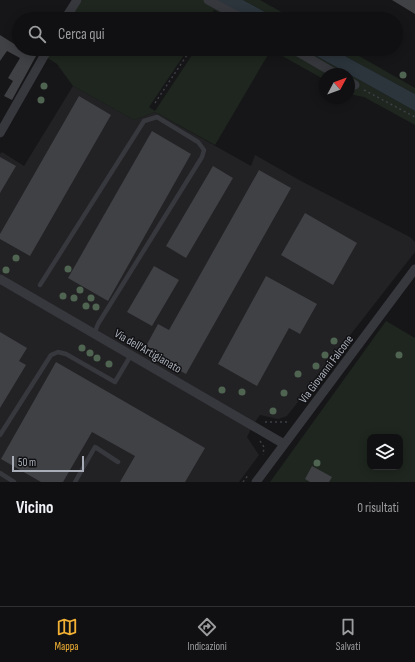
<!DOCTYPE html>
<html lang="it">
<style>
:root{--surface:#101012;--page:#19191b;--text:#f1f3f6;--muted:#9c9d9f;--line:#303032;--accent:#f2b134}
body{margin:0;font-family:"Sofia Sans Condensed",sans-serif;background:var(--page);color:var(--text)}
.controls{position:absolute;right:12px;bottom:12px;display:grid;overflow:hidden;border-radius:8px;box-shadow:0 2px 10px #0003}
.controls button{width:36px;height:36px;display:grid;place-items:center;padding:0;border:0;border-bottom:1px solid var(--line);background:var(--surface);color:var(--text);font:20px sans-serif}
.compass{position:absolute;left:319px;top:68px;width:36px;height:36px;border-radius:50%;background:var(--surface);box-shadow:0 2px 10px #0003;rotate:49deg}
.scale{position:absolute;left:12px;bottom:10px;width:72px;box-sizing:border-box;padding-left:4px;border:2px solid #a8adb8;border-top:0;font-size:11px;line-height:14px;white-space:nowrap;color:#a8adb8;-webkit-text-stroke:3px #111113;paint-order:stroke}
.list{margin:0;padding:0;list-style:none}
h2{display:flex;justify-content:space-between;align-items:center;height:52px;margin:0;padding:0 16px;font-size:17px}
h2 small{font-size:13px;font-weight:400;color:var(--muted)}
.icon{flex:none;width:22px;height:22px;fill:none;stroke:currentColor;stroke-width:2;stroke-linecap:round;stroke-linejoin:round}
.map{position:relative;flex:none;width:415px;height:482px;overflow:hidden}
.search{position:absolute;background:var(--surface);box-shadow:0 2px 10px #0003;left:12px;right:12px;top:12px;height:44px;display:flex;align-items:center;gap:10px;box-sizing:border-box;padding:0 14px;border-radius:22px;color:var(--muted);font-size:15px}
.sheet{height:124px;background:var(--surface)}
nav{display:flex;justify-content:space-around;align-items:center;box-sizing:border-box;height:56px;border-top:1px solid var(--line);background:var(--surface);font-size:11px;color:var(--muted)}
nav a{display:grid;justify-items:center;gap:2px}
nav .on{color:var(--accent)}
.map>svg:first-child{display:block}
</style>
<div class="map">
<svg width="415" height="482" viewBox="0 0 415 482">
<rect width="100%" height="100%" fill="#161618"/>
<!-- built -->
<path fill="#222225" d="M 73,86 L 134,120 L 155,112 L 251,166 L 255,155 L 301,181 L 410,237 L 415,242 L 415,252 L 287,416 L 278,419 L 260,415 L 253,425 L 247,437 L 259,455 L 239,482 L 0,482 L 0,154 L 2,152 L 24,166 Z"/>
<!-- green -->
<path fill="#1e261f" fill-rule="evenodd" d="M 82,0 L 216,0 L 250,19 L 216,19 L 220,13 L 214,10 L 208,19 L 70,19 Z
M 243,0 L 260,0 L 294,19 L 278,19 Z
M 51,49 L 188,49 L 149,107 L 155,111 L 196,49 L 304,49 L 415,111 L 415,125 L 364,97 L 349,94 L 349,74 L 325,74 L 325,80 L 270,49 L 269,53 L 215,145 L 155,112 L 134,120 L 73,86 L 57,64 L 46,57 Z
M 332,49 L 347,49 L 415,88 L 415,94 Z
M 386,321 L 415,338 L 415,482 L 270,482 ZM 370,437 L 400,437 L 400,467 L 370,467 Z"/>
<!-- water -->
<path fill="#2c353c" d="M 216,0 L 243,0 L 278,19 L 250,19 Z
M 304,49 L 332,49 L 415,94 L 415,111 Z"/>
<!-- building -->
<path fill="#404145" d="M 392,0 L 415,0 L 415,14 Z
M 0,35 L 19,47 L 19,49 L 23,49 L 36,56 L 12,100 L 4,96 L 13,81 L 8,78 L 20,58 L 7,51 L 0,61 Z
M 79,96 L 111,115 L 30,256 L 0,239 L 0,234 Z
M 152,131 L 191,154 L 108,301 L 68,278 Z
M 0,157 L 16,166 L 0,193 Z
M 213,166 L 233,178 L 186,258 L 166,246 Z
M 259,170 L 291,188 L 186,374 L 151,355 L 154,350 L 146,346 L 158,324 L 169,330 Z
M 305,213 L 357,243 L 333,285 L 281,255 Z
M 154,266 L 179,280 L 152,326 L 127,312 Z
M 266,276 L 317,304 L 300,334 L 289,328 L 257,386 L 218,364 Z
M 0,332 L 27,348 L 19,361 L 26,365 L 0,408 Z
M 56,362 L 205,448 L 185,482 L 120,482 L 135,456 L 92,432 L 63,482 L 41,482 L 1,459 Z
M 312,466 L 332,477 L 329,482 L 310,482 L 305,479 Z"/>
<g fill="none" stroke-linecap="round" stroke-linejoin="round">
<!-- path -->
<path stroke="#3d3f44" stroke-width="1.5" stroke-dasharray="2 3" stroke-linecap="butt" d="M 211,19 L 214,15
M 364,90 L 415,117
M 155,103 L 191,49
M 265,422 L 289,422
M 260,441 L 264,447 L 263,455
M 243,482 L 249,474"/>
<!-- lane -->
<path stroke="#37383d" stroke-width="4.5" d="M 40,285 L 144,121 L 157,117 L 198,142 L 204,150 L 202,157 L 98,324 L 94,334
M 0,435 L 51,355 L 58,352 L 66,354 L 115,382 L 131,355
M 0,473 L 14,482
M 75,482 L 95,447 L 118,462"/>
<!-- street -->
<path stroke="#37383d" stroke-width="9" d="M 208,0 L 243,19
M 65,19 L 77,0
M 293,49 L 336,74
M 349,81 L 355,85
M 0,133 L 48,49
M 0,279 L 284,444
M 256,482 L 415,269"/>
</g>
<!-- trees -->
<g fill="#506452">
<circle cx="403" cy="75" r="3.5"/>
<circle cx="44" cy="86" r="3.5"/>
<circle cx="41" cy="100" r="3.5"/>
<circle cx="16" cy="258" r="3.5"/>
<circle cx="68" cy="269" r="3.5"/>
<circle cx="6" cy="270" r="3.5"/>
<circle cx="80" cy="290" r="3.5"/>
<circle cx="63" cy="296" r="3.5"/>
<circle cx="74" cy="298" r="3.5"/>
<circle cx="91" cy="298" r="3.5"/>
<circle cx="86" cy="306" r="3.5"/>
<circle cx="96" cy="307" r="3.5"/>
<circle cx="334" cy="341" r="3.5"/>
<circle cx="82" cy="348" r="3.5"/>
<circle cx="90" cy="353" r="3.5"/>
<circle cx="325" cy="355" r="3.5"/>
<circle cx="399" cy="355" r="3.5"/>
<circle cx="97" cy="358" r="3.5"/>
<circle cx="109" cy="364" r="3.5"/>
<circle cx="316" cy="366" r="3.5"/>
<circle cx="298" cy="374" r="3.5"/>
<circle cx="222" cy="390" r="3.5"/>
<circle cx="242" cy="392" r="3.5"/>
<circle cx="284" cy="393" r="3.5"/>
<circle cx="273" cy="411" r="3.5"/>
<circle cx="317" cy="463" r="3.5"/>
</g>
<g text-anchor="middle" stroke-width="3" stroke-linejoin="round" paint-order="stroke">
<!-- street labels -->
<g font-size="12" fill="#a8adb8" stroke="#111113">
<text transform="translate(148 351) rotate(30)" y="4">Via dell'Artigianato</text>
<text transform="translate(326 369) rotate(-53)" y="4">Via Giovanni Falcone</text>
</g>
</g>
</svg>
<div class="controls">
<button><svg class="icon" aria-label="layers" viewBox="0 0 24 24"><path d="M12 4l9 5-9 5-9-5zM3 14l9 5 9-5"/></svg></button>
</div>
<svg class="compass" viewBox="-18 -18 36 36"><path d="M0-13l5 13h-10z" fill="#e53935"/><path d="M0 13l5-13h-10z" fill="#9c9d9f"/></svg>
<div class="scale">50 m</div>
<div class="search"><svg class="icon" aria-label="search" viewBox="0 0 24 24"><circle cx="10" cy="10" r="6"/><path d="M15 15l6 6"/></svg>Cerca qui</div>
</div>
<section class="sheet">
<h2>Vicino<small>0 risultati</small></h2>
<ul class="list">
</ul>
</section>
<nav>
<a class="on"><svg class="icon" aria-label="map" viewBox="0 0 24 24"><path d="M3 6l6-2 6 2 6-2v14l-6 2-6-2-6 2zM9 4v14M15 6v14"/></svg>Mappa</a>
<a><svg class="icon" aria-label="directions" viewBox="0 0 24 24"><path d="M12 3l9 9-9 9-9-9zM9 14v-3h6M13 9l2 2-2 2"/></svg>Indicazioni</a>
<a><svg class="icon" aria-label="saved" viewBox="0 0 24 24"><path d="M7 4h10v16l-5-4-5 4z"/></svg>Salvati</a>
</nav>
